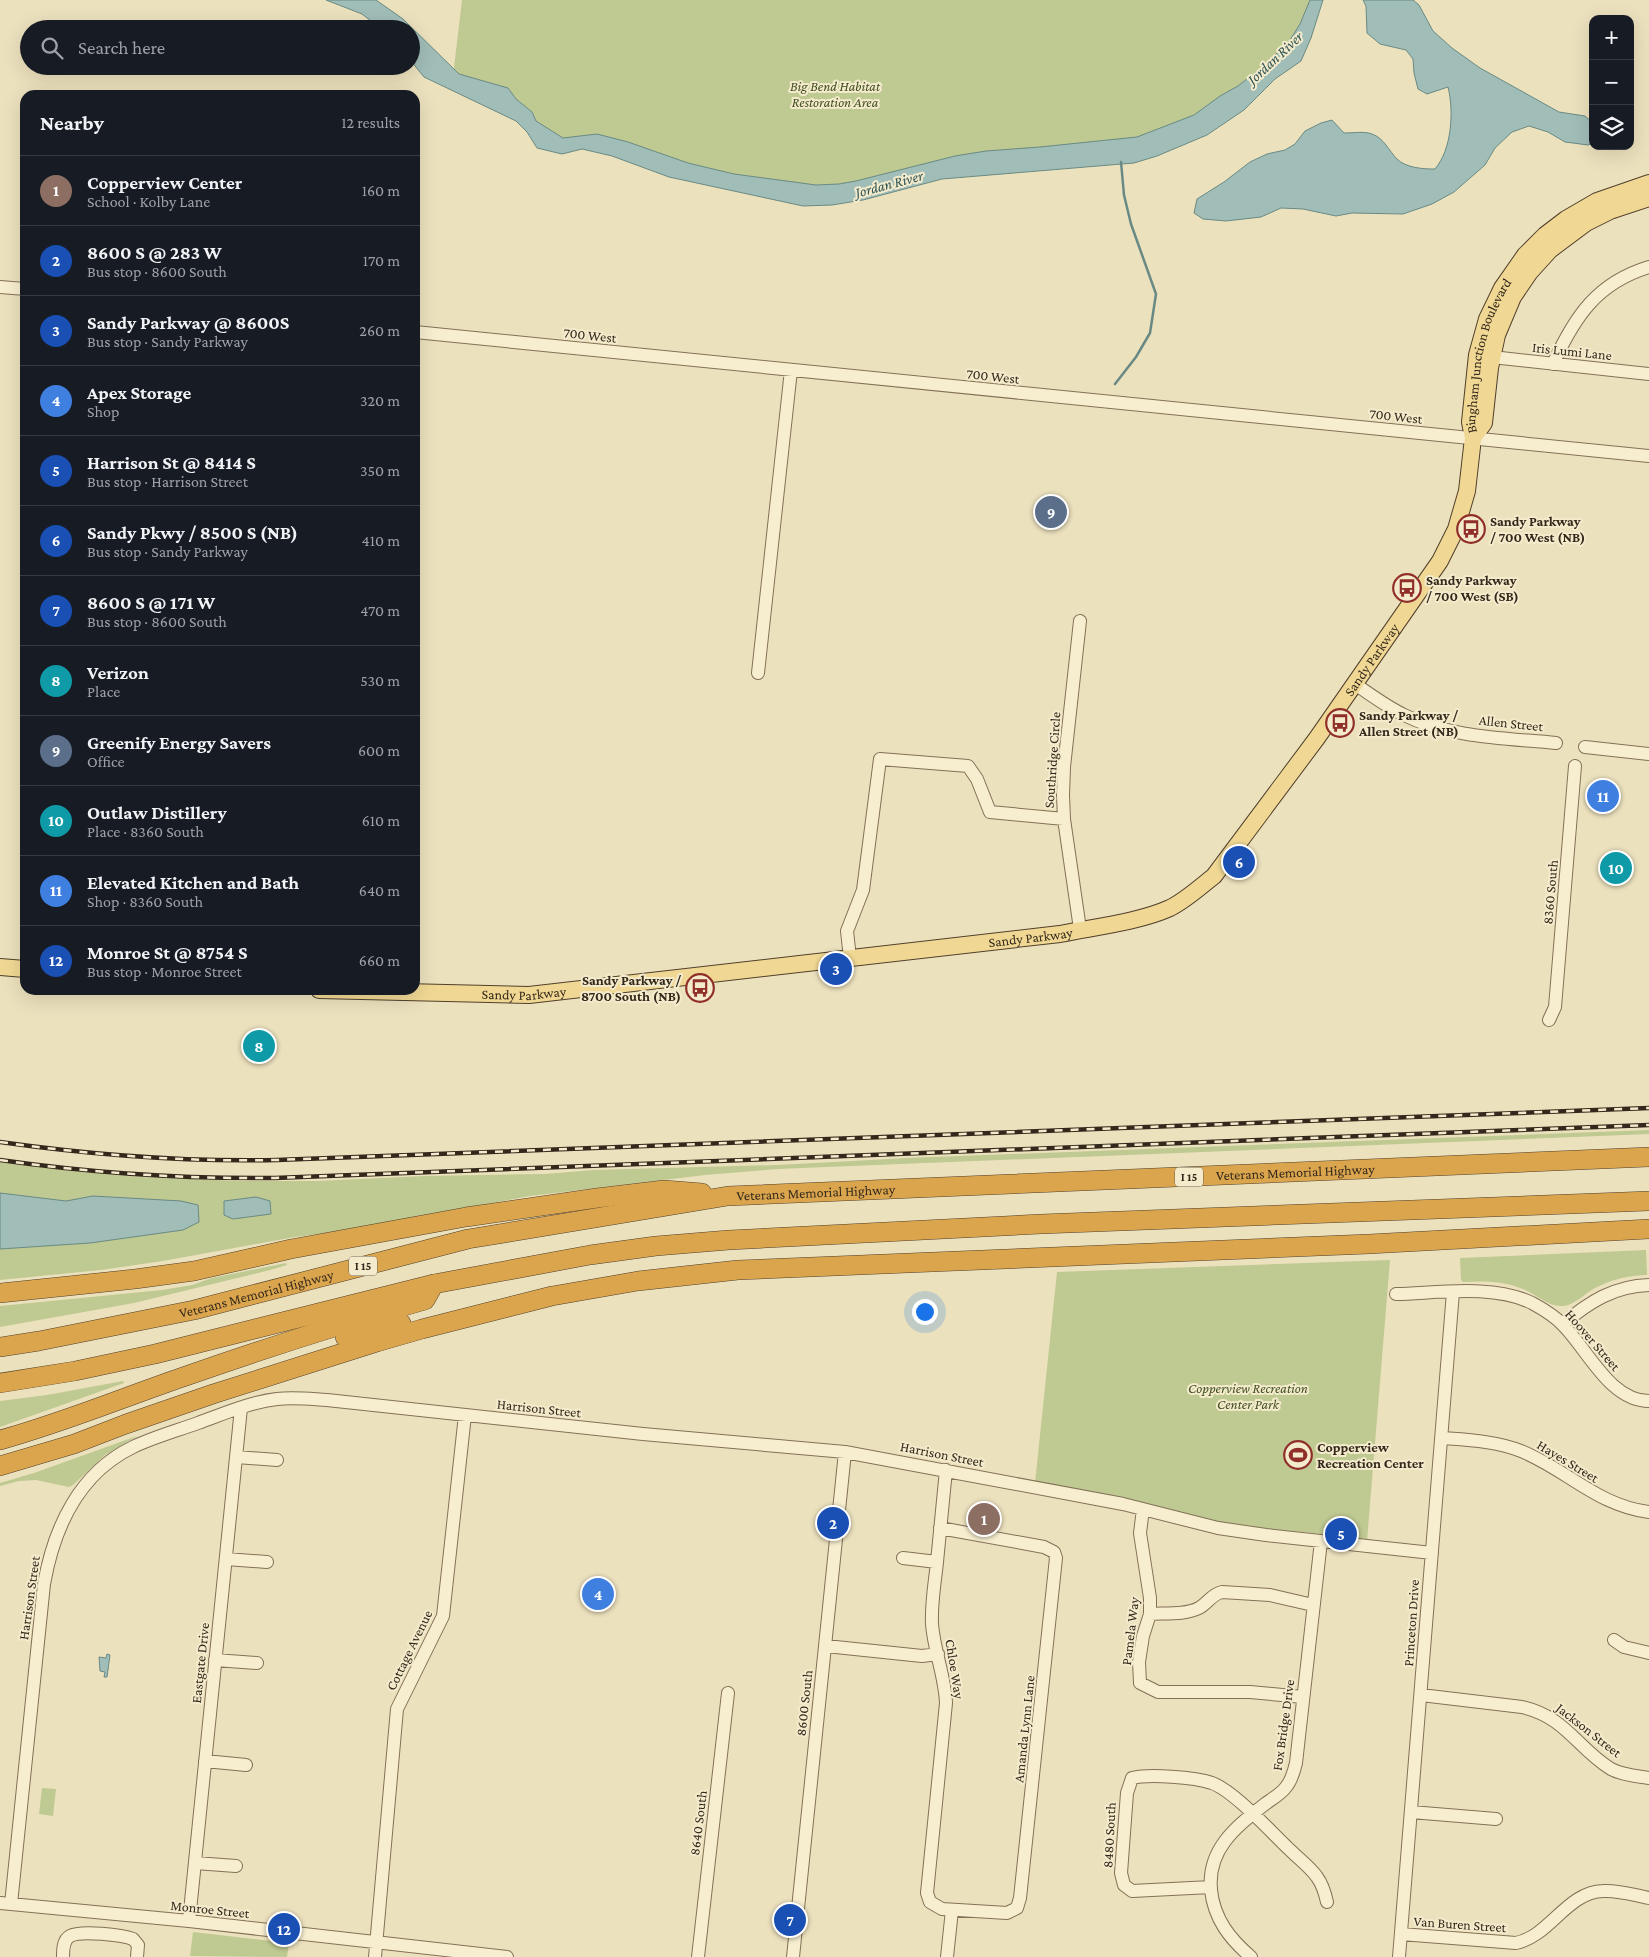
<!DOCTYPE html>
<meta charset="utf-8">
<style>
:root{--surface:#171b24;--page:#20242c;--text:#f1f3f6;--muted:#9ea1a6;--line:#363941;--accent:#c59a9a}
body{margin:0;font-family:"Crimson Pro",serif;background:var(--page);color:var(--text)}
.controls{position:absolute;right:15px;top:15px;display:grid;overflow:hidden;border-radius:10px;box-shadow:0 5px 20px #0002}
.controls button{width:45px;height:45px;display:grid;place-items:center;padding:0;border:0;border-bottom:1px solid var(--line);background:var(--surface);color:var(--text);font:25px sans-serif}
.you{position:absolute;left:924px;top:1311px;width:18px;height:18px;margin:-12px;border:4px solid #fff;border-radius:50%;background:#1a73e8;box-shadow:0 0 0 8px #1a73e833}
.badge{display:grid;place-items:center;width:32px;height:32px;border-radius:50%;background:var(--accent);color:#fff;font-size:16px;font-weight:700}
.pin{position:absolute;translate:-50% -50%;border:2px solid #fff;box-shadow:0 1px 5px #0006}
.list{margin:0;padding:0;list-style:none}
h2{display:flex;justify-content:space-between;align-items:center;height:65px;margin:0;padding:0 20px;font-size:21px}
h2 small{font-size:16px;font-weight:400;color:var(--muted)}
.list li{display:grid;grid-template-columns:32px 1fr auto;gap:15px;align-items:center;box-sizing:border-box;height:70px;padding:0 20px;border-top:1px solid var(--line)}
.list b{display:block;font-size:19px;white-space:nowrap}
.list p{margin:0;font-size:16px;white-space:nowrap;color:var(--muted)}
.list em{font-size:16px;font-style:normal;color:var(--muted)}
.icon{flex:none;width:28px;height:28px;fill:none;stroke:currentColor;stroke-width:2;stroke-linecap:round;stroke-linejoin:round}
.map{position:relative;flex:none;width:1649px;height:1957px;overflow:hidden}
.search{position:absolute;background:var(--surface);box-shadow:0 5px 20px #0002;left:20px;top:20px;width:400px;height:55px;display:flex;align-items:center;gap:12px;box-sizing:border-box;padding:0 18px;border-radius:28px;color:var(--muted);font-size:19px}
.panel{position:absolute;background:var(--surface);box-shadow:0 5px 20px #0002;left:20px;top:90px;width:400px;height:905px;border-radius:15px}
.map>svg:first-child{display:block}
</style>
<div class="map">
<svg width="1649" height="1957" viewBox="0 0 1649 1957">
<rect width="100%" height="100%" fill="#ece1bd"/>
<!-- green -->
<path fill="#bfc992" d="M 462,0 L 1314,0 L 1304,27 L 1257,81 L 1147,142 L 874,184 L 789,187 L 549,138 L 453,76 Z
M 1649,1130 L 1649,1134 L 778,1169 L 705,1175 L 530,1196 L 341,1231 L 295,1237 L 163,1261 L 101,1270 L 0,1280 L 0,1162 L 72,1171 L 138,1177 L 242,1181 L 317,1181 L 425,1176 L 545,1174 L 594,1170 L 777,1165 L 907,1158 Z
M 1646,1250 L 1647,1275 C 1629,1275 1611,1280 1595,1288 C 1585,1293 1574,1306 1562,1306 C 1548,1307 1534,1292 1520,1288 C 1502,1281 1483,1281 1463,1282 L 1461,1280 L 1460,1258 Z
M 1390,1260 L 1367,1541 L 1313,1533 L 1245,1527 L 1222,1523 L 1148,1504 L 1092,1492 L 1035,1483 L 1057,1272 Z
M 286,1263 L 287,1265 L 270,1270 L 134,1303 L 0,1327 L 0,1306 L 162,1290 L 192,1285 L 212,1278 Z
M 123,1381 L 124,1383 L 0,1427 L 0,1401 L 47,1395 Z
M 137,1436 L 105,1455 L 73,1485 L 69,1487 L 36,1480 L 19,1481 L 0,1486 L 0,1483 L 34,1473 Z
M 42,1788 L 56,1789 L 53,1816 L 39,1814 Z
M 193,1932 L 289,1943 L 287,1957 L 190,1956 Z"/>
<!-- water -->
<path fill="#a1bdb7" stroke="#698a84" d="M 326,0 L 376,0 L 403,19 L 459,74 L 508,88 L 516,99 L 532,112 L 536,121 L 563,138 L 597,134 L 628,142 L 688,163 L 734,174 L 816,185 L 839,184 L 856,181 L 955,156 L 986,151 L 1040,147 L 1137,137 L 1194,115 L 1220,96 L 1238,86 L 1265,65 L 1290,40 L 1300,24 L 1310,0 L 1323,0 L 1311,38 L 1301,61 L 1275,79 L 1244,110 L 1207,135 L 1157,156 L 1134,163 L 942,179 L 863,200 L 832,205 L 803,206 L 669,177 L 612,156 L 582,149 L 562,154 L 537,148 L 527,132 L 516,121 L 424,77 L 411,61 L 411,29 L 381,29 L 362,14 Z
M 1363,0 L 1413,0 L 1419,5 L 1433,31 L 1452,48 L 1480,68 L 1559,112 L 1585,116 L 1593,123 L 1593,143 L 1588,145 L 1565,142 L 1548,132 L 1529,126 L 1512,132 L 1495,148 L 1485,165 L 1454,192 L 1432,204 L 1403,214 L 1352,213 L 1336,216 L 1303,209 L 1281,208 L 1261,217 L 1226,221 L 1203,219 L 1194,213 L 1197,199 L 1224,182 L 1250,162 L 1267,154 L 1285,150 L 1295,144 L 1305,131 L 1321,123 L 1332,120 L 1344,133 C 1353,133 1364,131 1372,134 C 1384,138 1389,151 1397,159 C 1406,168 1423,169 1435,169 C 1452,149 1454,111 1448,87 L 1427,94 L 1418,89 L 1414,73 L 1413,59 L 1406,50 L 1380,44 L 1367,33 L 1366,6 Z
M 0,1193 L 66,1201 L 93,1196 L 181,1201 L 198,1205 L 199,1222 L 183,1230 L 90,1243 L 0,1249 Z
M 256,1197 L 270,1201 L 271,1214 L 233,1219 L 224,1215 L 224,1201 Z
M 107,1654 L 110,1655 L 107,1677 L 104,1677 L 105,1672 L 100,1671 L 99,1657 L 106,1658 Z"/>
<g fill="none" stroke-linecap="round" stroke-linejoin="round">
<!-- stream -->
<path stroke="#698a84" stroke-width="2.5" d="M 1115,384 L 1136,357 L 1150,333 L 1156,294 L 1131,224 L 1124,195 L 1121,162"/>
<defs>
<path id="minor" d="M 0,287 L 25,289
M 415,332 L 1649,456
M 1492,357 L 1649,374
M 1553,364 C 1575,316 1597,283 1649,267
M 758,673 L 791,370
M 1355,684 C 1371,695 1387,707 1404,715 C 1451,738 1505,738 1556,743
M 1585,747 L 1649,754
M 1080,929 L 1064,819 L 1063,795 L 1064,767 L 1080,621
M 850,958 L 847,931 L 863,890 L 880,759 L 968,766 L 977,779 L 990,812 L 1064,819
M 1549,1020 L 1555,1007 L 1575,766
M 1396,1294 C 1438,1293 1493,1284 1532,1303 C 1543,1309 1555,1316 1563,1325 C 1588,1350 1610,1401 1649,1401
M 1563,1324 C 1589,1302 1614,1286 1649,1285
M 1441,1438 C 1468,1440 1496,1441 1521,1451 C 1566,1469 1598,1506 1649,1512
M 236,1457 L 277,1460
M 1143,1509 L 1140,1533 L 1150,1598 L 1150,1614 L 1143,1636 L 1139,1662 L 1140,1683 L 1158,1692 L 1250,1692 L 1303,1697
M 940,1528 L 1044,1547 L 1054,1552 L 1056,1558 L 1020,1898 L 1017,1908 L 1007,1913 L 942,1909 L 930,1902 L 927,1893 L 946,1703 C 945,1676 934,1651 932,1624 C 931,1603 935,1582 937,1562 C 940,1532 943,1501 946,1470
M 903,1558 L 937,1562
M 226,1559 L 267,1562
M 1150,1614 C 1165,1613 1185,1615 1199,1608 C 1208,1603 1212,1594 1222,1592 L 1270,1595 L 1313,1605
M 1614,1640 L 1624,1647 L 1649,1653
M 826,1646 L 922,1656 L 938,1654
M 215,1660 L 257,1663
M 1421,1695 L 1522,1707 C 1566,1717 1577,1748 1611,1769 C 1622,1775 1636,1776 1649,1778
M 205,1761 L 246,1765
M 1411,1812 L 1496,1819
M 195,1863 L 236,1866
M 1211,1887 L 1132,1891 L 1124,1885 L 1121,1873 L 1127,1793 L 1132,1778 C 1149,1774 1194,1777 1212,1783 C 1234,1791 1271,1832 1290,1850 C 1299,1859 1310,1867 1317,1877 C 1323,1885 1325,1893 1327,1902
M 0,1903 L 189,1921 L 507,1957
M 11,1904 L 44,1584 C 54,1528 79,1473 133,1447 C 154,1437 176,1431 198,1423 C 223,1414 250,1402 277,1399 C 294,1397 310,1399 327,1400 L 643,1434 L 845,1452 L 1123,1504 L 1218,1528 L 1266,1535 L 1432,1553
M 189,1921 L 241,1408
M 1401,1934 L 1516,1943 C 1550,1936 1567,1892 1603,1891 C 1618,1890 1634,1895 1649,1898
M 63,1957 C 63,1950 63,1940 70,1936 C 81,1930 122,1935 133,1939 L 138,1945 L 137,1957
M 375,1957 L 397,1709 L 443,1616 L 465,1415
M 698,1957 L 728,1693
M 793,1957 L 845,1452
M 947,1957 L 952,1910
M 1251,1957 C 1230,1939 1214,1919 1211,1890 C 1207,1849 1236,1827 1265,1804 C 1272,1799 1281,1794 1286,1787 C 1292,1780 1294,1771 1296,1763 L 1321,1541
M 1399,1957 L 1453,1292"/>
<g id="major">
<path d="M 1473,438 L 1484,423 L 1490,368 L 1497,335 L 1513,297 L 1530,272 L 1550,250 L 1586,223 L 1610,211 L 1649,198"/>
<path d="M 0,967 L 25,969"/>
<path id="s1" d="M 319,990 L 529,995 L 1060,934 C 1094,927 1139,922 1170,908 C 1186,900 1200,887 1214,876 L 1317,738 L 1440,561 L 1456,529 L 1467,491 L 1473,438 L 1470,422 L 1477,355 L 1487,319 L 1502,288 L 1525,255 L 1545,235 L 1566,219 L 1597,201 L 1649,183"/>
</g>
<g id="highway">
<path d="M 0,1293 L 135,1279 L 194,1271 L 291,1249 L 466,1217 L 597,1198 L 664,1190 L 702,1193"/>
<path d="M 345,1337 L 401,1323"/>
<path id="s2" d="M 0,1347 L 39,1341 L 194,1310 L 468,1239 L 728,1196 L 1649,1157"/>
<path d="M 0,1383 L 75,1371 L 155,1354 L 434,1284 L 590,1255 L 656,1246 L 729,1240 L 1041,1224 L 1649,1201"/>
<path d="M 0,1440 C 62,1423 122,1398 183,1377 C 263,1349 344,1323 425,1300 L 434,1284"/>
<path d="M 0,1466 L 74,1444 L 126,1424 L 213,1394 L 377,1342 L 422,1329 L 552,1296 L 638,1281 L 738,1270 L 1369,1244 L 1649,1229"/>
</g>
</defs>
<!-- minor casing -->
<use href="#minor" stroke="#837157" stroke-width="14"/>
<!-- major casing -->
<use href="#major" stroke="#503f2b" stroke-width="18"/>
<!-- highway casing -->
<use href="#highway" stroke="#503f2b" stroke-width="20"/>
<!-- minor -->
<use href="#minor" stroke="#f7eecf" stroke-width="12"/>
<!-- major -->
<use href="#major" stroke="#f0d894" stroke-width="16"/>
<!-- highway -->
<use href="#highway" stroke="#dba54e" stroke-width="19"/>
<defs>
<path id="rail" d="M 0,1142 C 92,1155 184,1162 277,1160 L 1649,1108
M 0,1160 C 91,1173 183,1179 275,1178 L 1649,1125"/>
</defs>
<!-- rail casing -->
<use href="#rail" stroke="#33281b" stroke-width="4.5"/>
<!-- rail -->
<use href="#rail" stroke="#f4ebcc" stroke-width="2.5" stroke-dasharray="8" stroke-linecap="butt"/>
</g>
<!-- icons -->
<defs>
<symbol id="bus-ring" viewBox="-11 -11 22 22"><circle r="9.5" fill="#f4ebcc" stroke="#902e29" stroke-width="1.5"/><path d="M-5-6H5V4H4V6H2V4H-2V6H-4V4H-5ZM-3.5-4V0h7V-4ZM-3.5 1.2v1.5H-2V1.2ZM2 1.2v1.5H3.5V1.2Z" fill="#902e29"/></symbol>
<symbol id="stadium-ring" viewBox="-11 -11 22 22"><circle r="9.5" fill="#f4ebcc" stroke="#902e29" stroke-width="1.5"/><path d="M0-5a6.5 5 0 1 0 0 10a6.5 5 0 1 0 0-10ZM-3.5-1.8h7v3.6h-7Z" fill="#902e29"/></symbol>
</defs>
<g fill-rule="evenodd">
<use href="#bus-ring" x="1455" y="513" width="32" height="32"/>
<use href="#bus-ring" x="1391" y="572" width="32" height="32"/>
<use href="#bus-ring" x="1324" y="707" width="32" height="32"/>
<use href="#bus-ring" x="684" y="972" width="32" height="32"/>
<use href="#stadium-ring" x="1282" y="1439" width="32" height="32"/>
</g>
<g text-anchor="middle" stroke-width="4" stroke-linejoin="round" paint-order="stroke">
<!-- shield labels -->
<g fill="#f4ebcc" stroke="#6d6250" stroke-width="1">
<rect x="1175" y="1167.5" width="28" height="19" rx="4"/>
<rect x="349" y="1256.5" width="28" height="19" rx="4"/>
</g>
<g font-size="12" font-weight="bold" fill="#33281b">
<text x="1189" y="1181">I 15</text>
<text x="363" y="1270">I 15</text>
</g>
<!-- park labels -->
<g font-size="14" font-style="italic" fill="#414f22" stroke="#f4ebcc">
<text x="835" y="91">Big Bend Habitat<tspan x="835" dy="16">Restoration Area</tspan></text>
<text x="1248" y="1393">Copperview Recreation<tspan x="1248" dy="16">Center Park</tspan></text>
</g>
<!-- street labels -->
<g font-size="14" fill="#33281b" stroke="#f4ebcc">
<text transform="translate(590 335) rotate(6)" y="5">700 West</text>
<text transform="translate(1572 351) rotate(6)" y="5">Iris Lumi Lane</text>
<text dy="5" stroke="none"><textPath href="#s1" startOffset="1514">Bingham Junction Boulevard</textPath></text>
<text transform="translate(993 376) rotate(6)" y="5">700 West</text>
<text transform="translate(1396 416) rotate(6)" y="5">700 West</text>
<text dy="5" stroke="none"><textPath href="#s1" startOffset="1180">Sandy Parkway</textPath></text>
<text transform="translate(1511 723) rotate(6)" y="5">Allen Street</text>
<text transform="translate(1052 760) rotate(-86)" y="5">Southridge Circle</text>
<text transform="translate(1550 892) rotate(-85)" y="5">8360 South</text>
<text dy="5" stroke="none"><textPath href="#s1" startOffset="715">Sandy Parkway</textPath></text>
<text dy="5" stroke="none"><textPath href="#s1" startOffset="205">Sandy Parkway</textPath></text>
<text dy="5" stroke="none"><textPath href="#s2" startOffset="1312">Veterans Memorial Highway</textPath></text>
<text dy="5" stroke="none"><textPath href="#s2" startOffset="832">Veterans Memorial Highway</textPath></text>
<text dy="5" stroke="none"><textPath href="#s2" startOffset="262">Veterans Memorial Highway</textPath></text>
<text transform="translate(1593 1340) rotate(49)" y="5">Hoover Street</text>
<text transform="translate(539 1408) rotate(6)" y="5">Harrison Street</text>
<text transform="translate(942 1454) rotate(11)" y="5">Harrison Street</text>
<text transform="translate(1568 1461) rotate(31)" y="5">Hayes Street</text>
<text transform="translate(29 1598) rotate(-82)" y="5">Harrison Street</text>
<text transform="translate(1411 1623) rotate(-86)" y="5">Princeton Drive</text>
<text transform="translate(1130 1631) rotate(-83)" y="5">Pamela Way</text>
<text transform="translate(409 1650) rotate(-64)" y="5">Cottage Avenue</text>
<text transform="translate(200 1663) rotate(-84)" y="5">Eastgate Drive</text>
<text transform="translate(955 1669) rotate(81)" y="5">Chloe Way</text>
<text transform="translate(804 1703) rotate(-84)" y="5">8600 South</text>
<text transform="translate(1283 1725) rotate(-82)" y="5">Fox Bridge Drive</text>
<text transform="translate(1024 1729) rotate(-84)" y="5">Amanda Lynn Lane</text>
<text transform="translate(1589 1730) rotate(38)" y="5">Jackson Street</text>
<text transform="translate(698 1823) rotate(-83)" y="5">8640 South</text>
<text transform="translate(1109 1835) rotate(-87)" y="5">8480 South</text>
<text transform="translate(210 1909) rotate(6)" y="5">Monroe Street</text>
<text transform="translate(1460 1924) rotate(4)" y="5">Van Buren Street</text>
</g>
<!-- poi labels -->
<g font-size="14" font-weight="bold" fill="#33281b" stroke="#f4ebcc" text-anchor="start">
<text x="1490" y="526">Sandy Parkway<tspan x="1490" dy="16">/ 700 West (NB)</tspan></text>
<text x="1426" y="585">Sandy Parkway<tspan x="1426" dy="16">/ 700 West (SB)</tspan></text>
<text x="1359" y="720">Sandy Parkway /<tspan x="1359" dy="16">Allen Street (NB)</tspan></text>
<text x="681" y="985" text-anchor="end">Sandy Parkway /<tspan x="681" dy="16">8700 South (NB)</tspan></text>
<text x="1317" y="1452">Copperview<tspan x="1317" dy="16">Recreation Center</tspan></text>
</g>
<!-- water labels -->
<g font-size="15" font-style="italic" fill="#2b5252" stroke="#f4ebcc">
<text transform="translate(1275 58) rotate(-43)" y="5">Jordan River</text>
<text transform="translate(889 184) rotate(-15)" y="5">Jordan River</text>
</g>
</g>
</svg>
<div class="controls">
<button>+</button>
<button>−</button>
<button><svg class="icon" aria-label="layers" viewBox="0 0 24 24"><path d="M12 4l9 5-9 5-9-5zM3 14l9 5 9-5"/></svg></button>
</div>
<div class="you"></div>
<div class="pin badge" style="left:984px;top:1519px;background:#8d6e63">1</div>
<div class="pin badge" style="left:833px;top:1523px;background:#1a4fb4">2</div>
<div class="pin badge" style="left:836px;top:969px;background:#1a4fb4">3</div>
<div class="pin badge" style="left:598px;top:1594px;background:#3f7fe0">4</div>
<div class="pin badge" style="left:1341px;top:1534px;background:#1a4fb4">5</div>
<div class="pin badge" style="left:1239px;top:862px;background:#1a4fb4">6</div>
<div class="pin badge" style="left:790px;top:1920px;background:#1a4fb4">7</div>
<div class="pin badge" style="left:259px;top:1046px;background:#0f9aa8">8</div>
<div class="pin badge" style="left:1051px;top:512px;background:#5c6f8a">9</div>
<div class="pin badge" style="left:1616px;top:868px;background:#0f9aa8">10</div>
<div class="pin badge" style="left:1603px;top:796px;background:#3f7fe0">11</div>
<div class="pin badge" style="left:284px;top:1929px;background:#1a4fb4">12</div>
<div class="search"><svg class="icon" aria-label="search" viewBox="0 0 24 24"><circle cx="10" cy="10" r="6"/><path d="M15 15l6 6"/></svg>Search here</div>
<section class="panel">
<h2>Nearby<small>12 results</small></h2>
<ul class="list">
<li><span class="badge" style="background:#8d6e63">1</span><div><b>Copperview Center</b><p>School · Kolby Lane</p></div><em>160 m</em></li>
<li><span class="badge" style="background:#1a4fb4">2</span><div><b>8600 S @ 283 W</b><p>Bus stop · 8600 South</p></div><em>170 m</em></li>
<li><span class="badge" style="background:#1a4fb4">3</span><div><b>Sandy Parkway @ 8600S</b><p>Bus stop · Sandy Parkway</p></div><em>260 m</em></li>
<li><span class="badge" style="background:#3f7fe0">4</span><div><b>Apex Storage</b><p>Shop</p></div><em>320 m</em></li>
<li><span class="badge" style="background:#1a4fb4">5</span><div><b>Harrison St @ 8414 S</b><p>Bus stop · Harrison Street</p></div><em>350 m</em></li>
<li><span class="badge" style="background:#1a4fb4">6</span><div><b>Sandy Pkwy / 8500 S (NB)</b><p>Bus stop · Sandy Parkway</p></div><em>410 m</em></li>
<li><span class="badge" style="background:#1a4fb4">7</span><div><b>8600 S @ 171 W</b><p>Bus stop · 8600 South</p></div><em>470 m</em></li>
<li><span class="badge" style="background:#0f9aa8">8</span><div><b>Verizon</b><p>Place</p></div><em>530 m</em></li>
<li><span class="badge" style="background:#5c6f8a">9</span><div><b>Greenify Energy Savers</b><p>Office</p></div><em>600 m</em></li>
<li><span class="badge" style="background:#0f9aa8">10</span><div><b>Outlaw Distillery</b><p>Place · 8360 South</p></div><em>610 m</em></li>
<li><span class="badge" style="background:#3f7fe0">11</span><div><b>Elevated Kitchen and Bath</b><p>Shop · 8360 South</p></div><em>640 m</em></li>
<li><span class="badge" style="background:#1a4fb4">12</span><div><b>Monroe St @ 8754 S</b><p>Bus stop · Monroe Street</p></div><em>660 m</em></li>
</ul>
</section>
</div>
